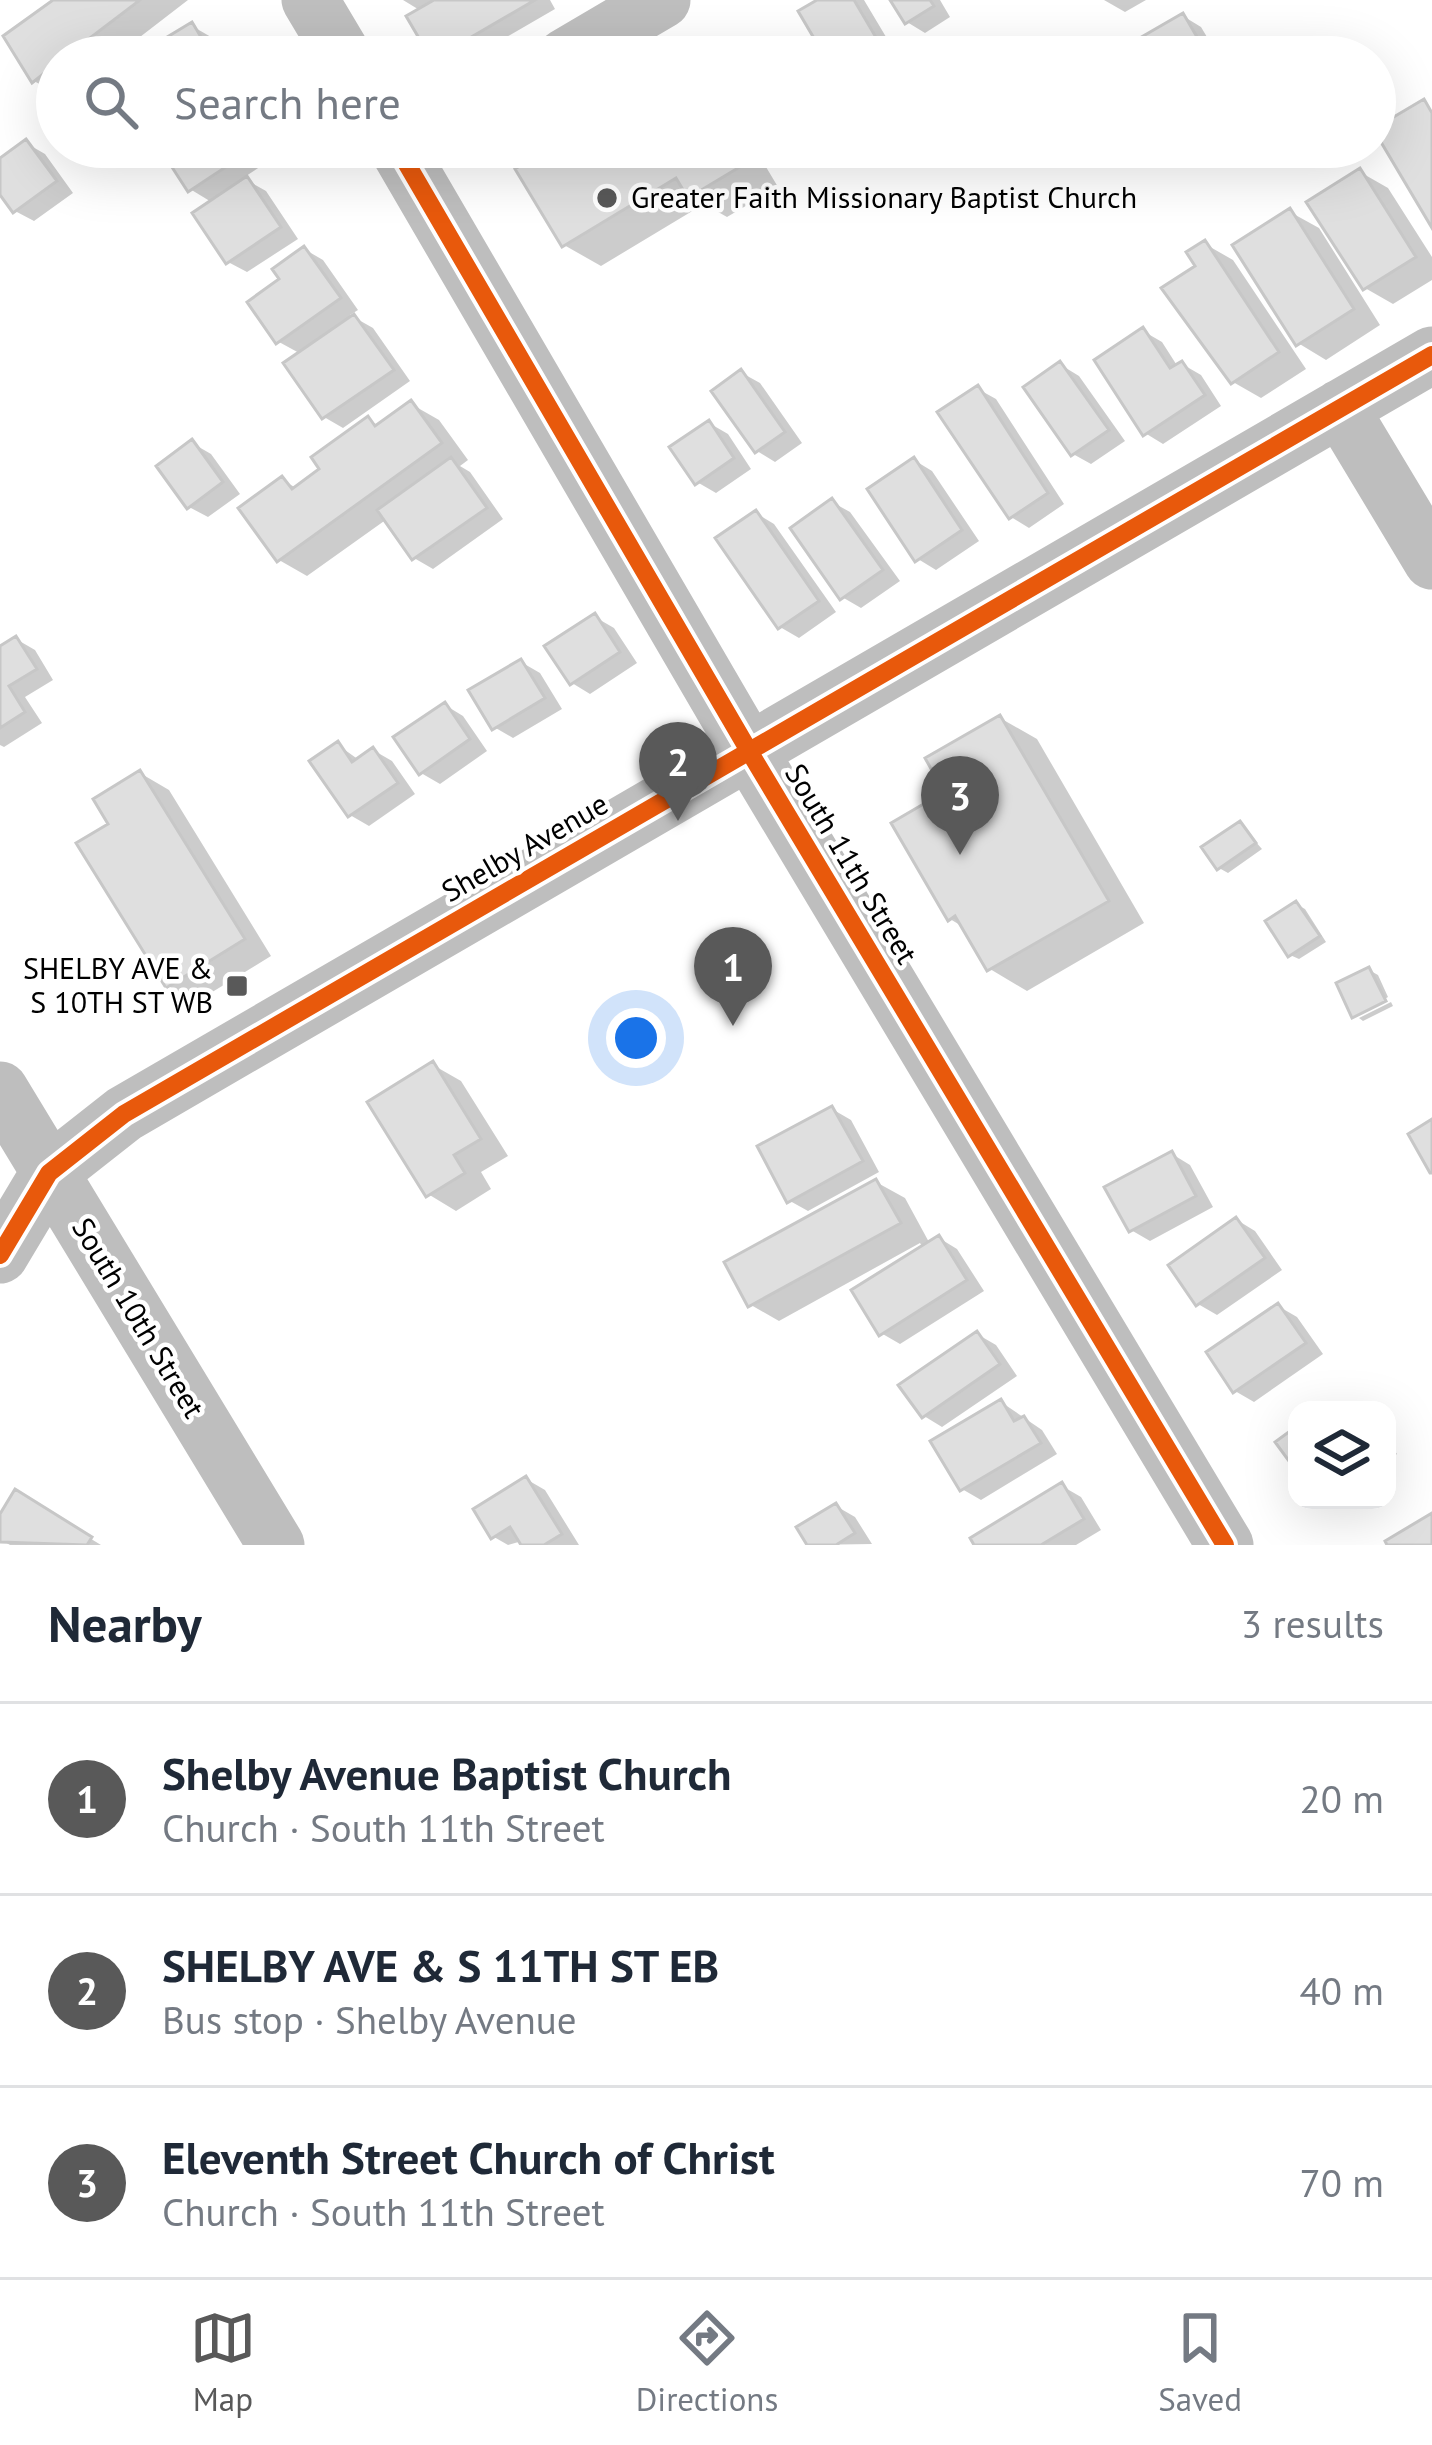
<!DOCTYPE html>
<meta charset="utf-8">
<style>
:root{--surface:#fff;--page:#f6f6f7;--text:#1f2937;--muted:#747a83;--line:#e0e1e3;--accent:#595959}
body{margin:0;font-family:"PT Sans",sans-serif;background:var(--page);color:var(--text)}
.controls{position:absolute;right:36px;bottom:36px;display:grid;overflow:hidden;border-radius:24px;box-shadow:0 12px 48px #0002}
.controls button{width:108px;height:108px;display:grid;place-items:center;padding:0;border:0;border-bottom:3px solid var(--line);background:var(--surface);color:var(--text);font:60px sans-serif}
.you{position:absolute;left:636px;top:1038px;width:42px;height:42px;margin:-30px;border:9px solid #fff;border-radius:50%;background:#1a73e8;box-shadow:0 0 0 18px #1a73e833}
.badge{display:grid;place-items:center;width:78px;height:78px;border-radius:50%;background:var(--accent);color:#fff;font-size:39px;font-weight:700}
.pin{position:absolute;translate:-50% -99px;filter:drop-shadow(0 3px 6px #0008)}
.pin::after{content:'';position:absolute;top:63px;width:42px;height:36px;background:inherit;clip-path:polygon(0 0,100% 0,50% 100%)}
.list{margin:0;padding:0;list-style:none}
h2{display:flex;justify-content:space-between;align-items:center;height:156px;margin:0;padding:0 48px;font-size:51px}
h2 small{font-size:39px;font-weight:400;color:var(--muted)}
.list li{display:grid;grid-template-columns:78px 1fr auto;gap:36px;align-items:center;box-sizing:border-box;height:192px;padding:0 48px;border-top:3px solid var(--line)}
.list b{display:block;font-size:45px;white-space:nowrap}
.list p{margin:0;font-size:39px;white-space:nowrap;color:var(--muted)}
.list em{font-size:39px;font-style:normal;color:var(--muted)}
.icon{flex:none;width:66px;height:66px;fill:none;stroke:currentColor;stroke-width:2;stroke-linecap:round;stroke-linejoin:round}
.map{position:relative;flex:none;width:1432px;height:1545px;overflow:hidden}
.search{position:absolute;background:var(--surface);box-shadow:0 12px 48px #0002;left:36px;right:36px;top:36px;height:132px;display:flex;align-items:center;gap:30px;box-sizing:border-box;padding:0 42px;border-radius:66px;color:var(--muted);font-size:45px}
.sheet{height:732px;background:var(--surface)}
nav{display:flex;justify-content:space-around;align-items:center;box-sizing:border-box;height:168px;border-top:3px solid var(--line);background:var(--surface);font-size:33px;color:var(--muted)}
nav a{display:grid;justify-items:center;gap:6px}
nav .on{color:var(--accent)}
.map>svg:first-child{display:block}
</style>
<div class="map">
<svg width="1432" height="1545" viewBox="0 0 1432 1545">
<rect width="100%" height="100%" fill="#fff"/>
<!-- shadow -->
<path fill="#0003" d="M 58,0 L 188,0 L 114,57 L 57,57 L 57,94 L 34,81 Z
M 403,0 L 550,0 L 555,9 L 472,57 L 434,57 L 421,11 Z
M 823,0 L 864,0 L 898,57 L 829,57 Z
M 893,0 L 940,0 L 950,17 L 925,33 L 907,22 Z
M 1104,0 L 1146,0 L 1125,12 Z
M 1183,16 L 1201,27 L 1219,57 L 1152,57 Z
M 192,26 L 211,37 L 223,57 L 140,57 Z
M 26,143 L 45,154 L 73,193 L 34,221 L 15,211 L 0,190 L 0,162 Z
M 162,147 L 277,147 L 281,153 L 243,178 L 266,191 L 298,239 L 247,272 L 228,262 L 213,203 L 190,189 Z
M 556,147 L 754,147 L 778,187 L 727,217 L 704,204 L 601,266 L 564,245 Z
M 1360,172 L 1388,188 L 1432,257 L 1432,280 L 1393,304 L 1365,288 Z
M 1290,212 L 1319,228 L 1380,325 L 1326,360 L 1298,343 Z
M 1205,244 L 1233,260 L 1306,369 L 1261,398 L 1233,382 L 1199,266 Z
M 304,249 L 323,260 L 358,310 L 350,315 L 373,328 L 410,381 L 343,428 L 324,417 L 301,354 L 279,342 L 283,279 Z
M 1143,331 L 1162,342 L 1178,367 L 1182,364 L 1201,375 L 1221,406 L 1163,444 L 1145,433 Z
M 1061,365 L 1079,376 L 1125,441 L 1091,464 L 1073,454 Z
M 742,373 L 760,383 L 802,443 L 775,462 L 757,451 Z
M 978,389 L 996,399 L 1064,504 L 1029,528 L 1011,517 Z
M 411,404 L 439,420 L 468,460 L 460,466 L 470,472 L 503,519 L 433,569 L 414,558 L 387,519 L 307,576 L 279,560 L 282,480 L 298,489 L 324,470 L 368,420 L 380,426 Z
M 709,423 L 728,434 L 751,469 L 716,493 L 697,482 Z
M 192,443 L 211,454 L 240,494 L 208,517 L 189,507 Z
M 914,460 L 932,471 L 979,541 L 936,570 L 918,559 Z
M 832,502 L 850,512 L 900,581 L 861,608 L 842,597 Z
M 756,513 L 774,524 L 836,612 L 799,638 L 780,627 Z
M 595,617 L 614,628 L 637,663 L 590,694 L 572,683 Z
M 16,639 L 35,650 L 53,680 L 25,697 L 42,723 L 4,747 L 0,745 L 0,650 Z
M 521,662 L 540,673 L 562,709 L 513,738 L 494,727 Z
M 445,705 L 463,716 L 487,751 L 440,784 L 421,773 Z
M 1000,718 L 1037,739 L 1144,923 L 1027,991 L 990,969 L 965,928 L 950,919 L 948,794 Z
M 338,745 L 359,760 L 373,750 L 392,761 L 415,794 L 369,826 L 350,815 Z
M 140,773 L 169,790 L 271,956 L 196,1002 L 168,986 Z
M 1240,824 L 1262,849 L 1228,873 L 1219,868 Z
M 1296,904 L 1305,909 L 1326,942 L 1299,959 L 1290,955 Z
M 1369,970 L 1378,975 L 1388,997 L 1356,1016 L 1340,985 Z
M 1391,1002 L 1393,1006 L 1363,1021 L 1359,1018 Z
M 433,1065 L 461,1081 L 508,1156 L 481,1172 L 491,1189 L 456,1211 L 428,1194 Z
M 832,1109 L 851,1120 L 879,1172 L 808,1211 L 790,1201 Z
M 1172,1154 L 1190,1165 L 1213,1207 L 1150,1241 L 1131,1230 Z
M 876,1182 L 905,1198 L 930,1244 L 939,1238 L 957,1249 L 984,1291 L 900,1344 L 881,1333 L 923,1248 L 920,1243 L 779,1321 L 751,1305 Z
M 1237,1220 L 1255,1231 L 1282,1270 L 1217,1315 L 1198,1304 Z
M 1278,1306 L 1297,1317 L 1323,1354 L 1254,1402 L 1235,1391 Z
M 977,1334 L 996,1345 L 1017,1376 L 942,1427 L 924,1416 Z
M 1001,1402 L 1042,1430 L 1057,1454 L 981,1500 L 962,1489 Z
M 1387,1440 L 1397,1454 L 1387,1461 Z
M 526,1479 L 545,1490 L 579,1545 L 525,1545 L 522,1541 L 508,1545 L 494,1537 Z
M 1062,1486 L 1081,1497 L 1101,1530 L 1076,1545 L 977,1545 Z
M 16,1493 L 101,1545 L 10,1545 L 0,1539 L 0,1519 Z
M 836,1506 L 855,1517 L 872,1544 L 810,1545 Z"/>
<!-- building -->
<path fill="#dfdfdf" stroke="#c7c7c7" stroke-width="3" d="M 53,0 L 140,0 L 65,57 L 57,57 L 57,63 L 32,83 L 3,36 Z
M 434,0 L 535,0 L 437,57 L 430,57 L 406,16 Z
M 817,0 L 854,0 L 884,51 L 874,57 L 825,57 L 798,11 Z
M 890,0 L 930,0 L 934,6 L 905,24 Z
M 1183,13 L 1204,49 L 1190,57 L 1149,57 L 1138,39 Z
M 192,22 L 213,57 L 134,57 Z
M 1424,99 L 1432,113 L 1432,228 L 1375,132 L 1375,128 Z
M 26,139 L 57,181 L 13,213 L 0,195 L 0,158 Z
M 159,147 L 256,147 L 188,192 Z
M 550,147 L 732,147 L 743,165 L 688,198 L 676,178 L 562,247 L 515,169 Z
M 1360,168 L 1416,257 L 1363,290 L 1306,202 Z
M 247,176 L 281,227 L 226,264 L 192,213 Z
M 1290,208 L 1354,309 L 1296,346 L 1232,245 Z
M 1205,240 L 1279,352 L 1231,384 L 1161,288 L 1195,266 L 1186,252 Z
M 304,246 L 341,298 L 276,344 L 247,302 L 279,279 L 272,269 Z
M 354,314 L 394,370 L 322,419 L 283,363 Z
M 1143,327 L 1170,368 L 1182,361 L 1205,395 L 1143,436 L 1094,360 Z
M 1060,361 L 1109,430 L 1071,456 L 1023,387 Z
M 741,369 L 785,432 L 755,453 L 711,391 Z
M 978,385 L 1048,493 L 1009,519 L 937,412 Z
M 411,400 L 442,443 L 277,562 L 238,508 L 282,476 L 292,489 L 319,469 L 311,457 L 368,416 L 375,426 Z
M 709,420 L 734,458 L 695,485 L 669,447 Z
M 192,439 L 223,482 L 187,509 L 156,466 Z
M 451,457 L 487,508 L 412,560 L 377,510 Z
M 914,457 L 962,530 L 915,562 L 867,489 Z
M 832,498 L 883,570 L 840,600 L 790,528 Z
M 756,510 L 819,601 L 778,629 L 715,538 Z
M 595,613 L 620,652 L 570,685 L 544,646 Z
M 16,636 L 37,669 L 9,686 L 25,712 L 0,728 L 0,646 Z
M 521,659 L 545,698 L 492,730 L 468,690 Z
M 445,702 L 470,739 L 419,775 L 393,737 Z
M 1000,715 L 1109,901 L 987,971 L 955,916 L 948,921 L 891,823 L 944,792 L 925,758 Z
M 338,741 L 352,762 L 373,747 L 398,783 L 348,817 L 309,761 Z
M 140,770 L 245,939 L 166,988 L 76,843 L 108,824 L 93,799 Z
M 1240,821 L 1256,843 L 1217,870 L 1201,847 Z
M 1296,901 L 1320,936 L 1288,957 L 1265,921 Z
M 1369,967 L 1386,1001 L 1352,1018 L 1336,983 Z
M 433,1061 L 481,1139 L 454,1155 L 465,1173 L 426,1197 L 367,1102 Z
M 832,1106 L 863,1161 L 787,1203 L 757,1146 Z
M 1432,1119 L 1432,1173 L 1430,1173 L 1408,1134 Z
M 1172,1151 L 1196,1196 L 1129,1232 L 1104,1187 Z
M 876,1179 L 901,1223 L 748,1307 L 724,1262 Z
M 1236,1217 L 1265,1258 L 1196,1306 L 1168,1265 Z
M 939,1235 L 967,1280 L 879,1336 L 851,1290 Z
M 1278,1303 L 1306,1343 L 1233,1393 L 1206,1352 Z
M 977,1331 L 1000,1364 L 922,1418 L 898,1385 Z
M 1001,1399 L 1014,1421 L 1024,1416 L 1041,1443 L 960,1491 L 930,1441 Z
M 1297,1426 L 1297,1472 L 1275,1442 Z
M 526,1476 L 562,1534 L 544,1545 L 521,1545 L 510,1527 L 491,1539 L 473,1509 Z
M 1062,1482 L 1084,1519 L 1041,1545 L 974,1545 L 970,1538 Z
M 15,1489 L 92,1537 L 87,1545 L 0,1542 L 0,1514 Z
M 836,1503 L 855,1533 L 836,1545 L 807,1545 L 796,1527 Z
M 1432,1513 L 1432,1545 L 1387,1545 L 1385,1541 Z"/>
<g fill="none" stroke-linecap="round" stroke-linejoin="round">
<!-- minor -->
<path stroke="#bebebe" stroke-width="57" d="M 310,0 L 344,57
M 565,57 L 662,0
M 397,147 L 749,751 L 1225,1545
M 1340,408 L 1432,561
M 0,1090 L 276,1545
M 0,1255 L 49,1173 L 124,1114 L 1432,355"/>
<defs>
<path id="cycleway" d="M 397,147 L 749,751 L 1225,1545
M 0,1255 L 49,1173 L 124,1114 L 1432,355"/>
</defs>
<!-- cycleway casing -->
<use href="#cycleway" stroke="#fff" stroke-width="26"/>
<!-- cycleway -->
<use href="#cycleway" stroke="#e8590c" stroke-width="18"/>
</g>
<!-- markers -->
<g fill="#595959" stroke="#fff" stroke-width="4.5">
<circle cx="607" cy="198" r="12"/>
<rect x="225" y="974" width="24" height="24" rx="6"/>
</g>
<g text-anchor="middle" stroke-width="9" stroke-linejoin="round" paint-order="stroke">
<!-- poi labels -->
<g font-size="30" fill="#000" stroke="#fff" text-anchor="start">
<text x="631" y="208">Greater Faith Missionary Baptist Church</text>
<text x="213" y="979" text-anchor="end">SHELBY AVE &amp;<tspan x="213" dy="34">S 10TH ST WB</tspan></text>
</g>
<!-- street labels -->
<g font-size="30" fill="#000" stroke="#fff">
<text transform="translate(525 848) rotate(-30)" y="10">Shelby Avenue</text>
<text transform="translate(851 864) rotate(59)" y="10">South 11th Street</text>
<text transform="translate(138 1318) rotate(59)" y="10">South 10th Street</text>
</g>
</g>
</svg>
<div class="controls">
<button><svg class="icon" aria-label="layers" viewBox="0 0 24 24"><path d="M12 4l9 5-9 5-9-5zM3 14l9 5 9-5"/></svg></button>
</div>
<div class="you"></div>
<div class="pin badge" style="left:733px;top:1026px">1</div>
<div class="pin badge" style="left:678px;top:821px">2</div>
<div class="pin badge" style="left:960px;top:855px">3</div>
<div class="search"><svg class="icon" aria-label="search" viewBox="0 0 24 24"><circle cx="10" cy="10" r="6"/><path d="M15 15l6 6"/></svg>Search here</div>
</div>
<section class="sheet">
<h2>Nearby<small>3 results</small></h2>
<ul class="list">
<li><span class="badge">1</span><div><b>Shelby Avenue Baptist Church</b><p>Church · South 11th Street</p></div><em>20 m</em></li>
<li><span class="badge">2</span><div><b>SHELBY AVE &amp; S 11TH ST EB</b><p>Bus stop · Shelby Avenue</p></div><em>40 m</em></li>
<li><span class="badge">3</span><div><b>Eleventh Street Church of Christ</b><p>Church · South 11th Street</p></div><em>70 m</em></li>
</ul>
</section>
<nav>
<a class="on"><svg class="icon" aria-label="map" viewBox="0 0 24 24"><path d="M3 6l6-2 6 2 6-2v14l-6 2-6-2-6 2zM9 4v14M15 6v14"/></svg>Map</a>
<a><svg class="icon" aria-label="directions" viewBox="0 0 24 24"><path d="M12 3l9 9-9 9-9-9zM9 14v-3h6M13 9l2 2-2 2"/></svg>Directions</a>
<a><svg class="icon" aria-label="saved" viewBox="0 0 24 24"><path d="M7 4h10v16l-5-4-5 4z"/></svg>Saved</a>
</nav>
